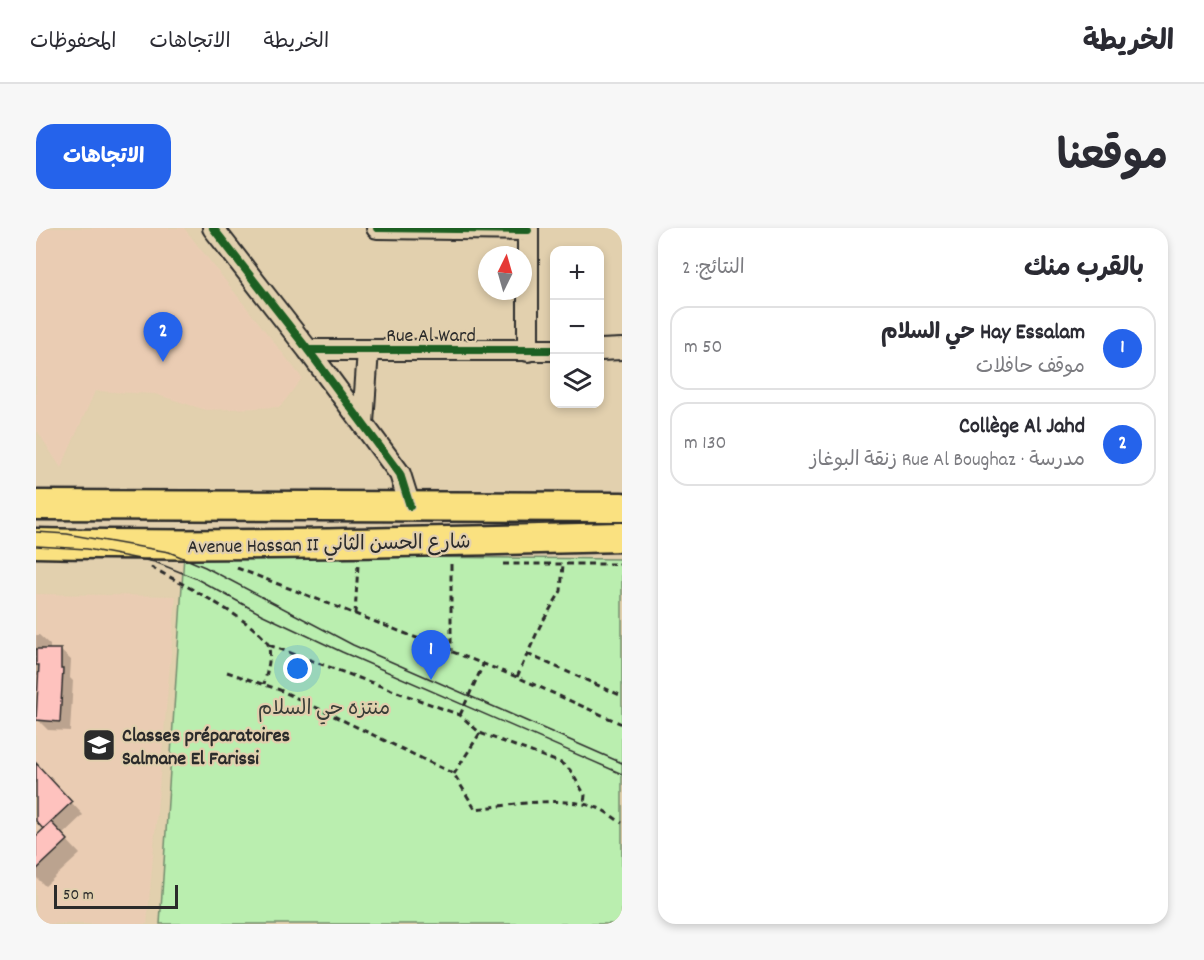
<!DOCTYPE html>
<html lang="ar">
<meta charset="utf-8">
<style>
:root{--surface:#fff;--page:#f7f7f7;--text:#2b2b33;--muted:#7c7c81;--line:#e1e1e2;--accent:#2563eb}
body{margin:0;font-family:Dekko,"Playpen Sans Arabic",sans-serif;background:var(--page);color:var(--text);direction:rtl}
.controls{position:absolute;right:18px;top:18px;display:grid;overflow:hidden;border-radius:12px;box-shadow:0 3px 9px #0003}
.controls button{width:54px;height:54px;display:grid;place-items:center;padding:0;border:0;border-bottom:2px solid var(--line);background:var(--surface);color:var(--text);font:30px sans-serif}
.compass{position:absolute;left:442px;top:18px;width:54px;height:54px;border-radius:50%;background:var(--surface);box-shadow:0 3px 9px #0003;rotate:5deg}
.scale{position:absolute;left:18px;bottom:15px;width:124px;box-sizing:border-box;padding-left:6px;border:3px solid #2b2b2b;border-top:0;font-size:16px;line-height:21px;white-space:nowrap;color:#2b2b2b;-webkit-text-stroke:4px #e2d0ae;paint-order:stroke}
.you{position:absolute;left:262px;top:441px;width:21px;height:21px;margin:-15px;border:4px solid #fff;border-radius:50%;background:#1a73e8;box-shadow:0 0 0 9px #1a73e833}
.badge{display:grid;place-items:center;width:39px;height:39px;border-radius:50%;background:var(--accent);color:#fff;font-size:20px;font-weight:700}
.pin{position:absolute;translate:-50% -50px;filter:drop-shadow(0 2px 3px #0008)}
.pin::after{content:'';position:absolute;top:32px;width:21px;height:18px;background:inherit;clip-path:polygon(0 0,100% 0,50% 100%)}
.list{margin:0;padding:0;list-style:none}
h2{display:flex;justify-content:space-between;align-items:center;height:78px;margin:0;padding:0 24px;font-size:26px}
h2 small{font-size:20px;font-weight:400;color:var(--muted)}
.list li{display:grid;grid-template-columns:39px 1fr auto;gap:18px;align-items:center;box-sizing:border-box;height:84px;margin:0 12px 12px;padding:0 12px;border:2px solid var(--line);border-radius:18px}
.list b{display:block;font-size:22px;white-space:nowrap}
.list p{margin:0;font-size:20px;white-space:nowrap;color:var(--muted)}
.list em{font-size:20px;font-style:normal;color:var(--muted)}
.icon{flex:none;width:33px;height:33px;fill:none;stroke:currentColor;stroke-width:2;stroke-linecap:round;stroke-linejoin:round}
.map{position:relative;flex:none;width:586px;height:696px;overflow:hidden;direction:ltr;border-radius:18px}
header{display:flex;align-items:center;gap:36px;box-sizing:border-box;height:84px;padding:0 30px;background:var(--surface);border-bottom:2px solid var(--line)}
header strong{font-size:28px}
nav{display:flex;gap:33px;margin-inline-start:auto;font-size:21px}
.intro{display:flex;align-items:center;justify-content:space-between;box-sizing:border-box;height:144px;padding:0 36px}
h1{margin:0;font-size:42px}
.button{padding:15px 27px;border-radius:18px;background:var(--accent);color:#fff;font-size:21px;font-weight:700}
main{display:flex;gap:36px;padding:0 36px}
aside{flex:1;background:var(--surface);border-radius:18px;box-shadow:0 3px 9px #0003}
.map>svg:first-child{display:block}
</style>
<header>
<strong>الخريطة</strong>
<nav><a>الخريطة</a><a>الاتجاهات</a><a>المحفوظات</a></nav>
</header>
<div class="intro"><h1>موقعنا</h1><a class="button">الاتجاهات</a></div>
<main>
<aside>
<h2>بالقرب منك<small>النتائج: 2</small></h2>
<ul class="list">
<li><span class="badge">1</span><div><b>Hay Essalam حي السلام</b><p>موقف حافلات</p></div><em>50 m</em></li>
<li><span class="badge">2</span><div><b>Collège Al Jahd</b><p>مدرسة · Rue Al Boughaz زنقة البوغاز</p></div><em>130 m</em></li>
</ul>
</aside>
<div class="map">
<svg width="586" height="696" viewBox="0 0 586 696">
<rect width="100%" height="100%" fill="#e2d0ae"/>
<filter id="ink" filterUnits="userSpaceOnUse"><feTurbulence type="fractalNoise" baseFrequency=".0167" numOctaves="2"/><feDisplacementMap in="SourceGraphic" scale="12" xChannelSelector="R" yChannelSelector="G"/><feConvolveMatrix kernelMatrix="1 2 1 2 8 2 1 2 1" color-interpolation-filters="sRGB"/></filter>
<g filter="url(#ink)">
<!-- built -->
<path fill="#eaccb3" d="M 0,0 L 148,0 L 266,150 L 244,179 L 170,182 L 119,166 L 59,163 L 25,240 L 0,201 Z
M 0,366 L 140,368 L 111,696 L 0,696 Z"/>
<!-- green -->
<path fill="#baeeaf" stroke="#728c6d" stroke-width="1.5" d="M 148,327 L 586,331 L 586,696 L 124,696 Z"/>
<!-- shadow -->
<path fill="#0003" d="M 0,407 L 3,407 L 14,417 L 14,422 L 24,422 L 35,432 L 34,450 L 37,453 L 34,503 L 12,502 L 2,492 L 4,447 L 0,447 Z
M 0,536 L 47,587 L 26,607 L 44,626 L 9,658 L 0,649 L 0,610 L 10,601 L 0,591 Z"/>
<!-- building -->
<path fill="#fec2be" stroke="#2b2b2b" stroke-width="1.5" d="M 0,421 L 25,421 L 25,441 L 27,441 L 24,494 L 0,492 L 3,437 L 0,437 Z
M 0,535 L 36,574 L 7,601 L 0,593 Z
M 15,594 L 32,612 L 0,642 L 0,608 Z"/>
<g fill="none" stroke-linecap="round" stroke-linejoin="round">
<defs>
<path id="minor" d="M 177,0 L 272,122 L 364,246 L 374,278
M 341,0 L 492,2
M 272,122 L 518,122
M 564,122 L 586,121
M 492,123 L 492,0
M 327,195 L 332,122"/>
<path id="highway" d="M 0,277 L 586,279
M 0,315 C 195,319 391,314 586,309"/>
</defs>
<!-- minor casing -->
<use href="#minor" stroke="#2b2b2b" stroke-width="24"/>
<!-- highway casing -->
<use href="#highway" stroke="#2b2b2b" stroke-width="33"/>
<!-- path -->
<path stroke="#2b2b2b" stroke-width="3" stroke-dasharray="6 4.5" stroke-linecap="butt" d="M 415,336 L 415,423
M 467,336 L 586,336
M 115,339 C 137,351 228,397 233,419 C 235,431 231,444 228,456
M 201,340 L 481,449 L 586,496
M 319,386 L 322,337
M 233,417 L 424,487 L 444,505 L 525,535 L 534,542 L 549,567 L 548,577
M 491,426 L 586,468
M 191,444 L 244,462 L 418,546 L 439,581 C 477,577 526,567 562,580 C 570,583 578,590 586,595
M 481,449 L 504,398 L 525,363 L 527,336
M 424,487 L 447,437
M 418,546 L 444,505"/>
<!-- minor -->
<use href="#minor" stroke="#e2d0ae" stroke-width="20"/>
<!-- highway -->
<use href="#highway" stroke="#fae180" stroke-width="28"/>
<!-- tram -->
<path stroke="#2b2b2b" stroke-width="1.5" d="M 0,304 L 31,306 L 133,324 L 169,339 L 317,417 L 586,535
M 0,318 L 51,321 L 119,334 L 159,350 L 225,386 L 306,424 L 586,546"/>
<defs>
<path id="cycleway" d="M 177,0 L 272,122 L 364,246 L 374,278
M 341,0 L 492,2
M 272,122 L 518,122"/>
</defs>
<!-- cycleway casing -->
<use href="#cycleway" stroke="#e2d0ae" stroke-width="11"/>
<!-- cycleway -->
<use href="#cycleway" stroke="#1b5e20" stroke-width="8"/>
</g>
</g>
<!-- icons -->
<defs>
<symbol id="school-square" viewBox="-11 -11 22 22"><rect x="-9" y="-9" width="18" height="18" rx="4" fill="#2b2b2b" stroke="#e2d0ae"/><path d="M0-5L7-2L0 1L-7-2ZM-4 1L0 2.5L4 1V4Q0 6-4 4Z" fill="#fff"/></symbol>
</defs>
<g fill-rule="evenodd">
<use href="#school-square" x="44" y="498" width="38" height="38"/>
</g>
<g text-anchor="middle" stroke-width="4.5" stroke-linejoin="round" paint-order="stroke">
<!-- street labels -->
<g font-size="20" fill="#2b2b2b" stroke="#e2d0ae">
<text x="395" y="113">Rue Al Ward</text>
<text transform="translate(293 315) rotate(-1)" y="7">Avenue Hassan II شارع الحسن الثاني</text>
</g>
<!-- park labels -->
<g font-size="20" fill="#393e38" stroke="#e2d0ae">
<text x="288" y="486">منتزه حي السلام</text>
</g>
<!-- poi labels -->
<g font-size="20" font-weight="bold" fill="#2b2b2b" stroke="#e2d0ae" text-anchor="start">
<text x="86" y="513">Classes préparatoires<tspan x="86" dy="23">Salmane El Farissi</tspan></text>
</g>
</g>
</svg>
<div class="controls">
<button>+</button>
<button>−</button>
<button><svg class="icon" aria-label="layers" viewBox="0 0 24 24"><path d="M12 4l9 5-9 5-9-5zM3 14l9 5 9-5"/></svg></button>
</div>
<svg class="compass" viewBox="-18 -18 36 36"><path d="M0-13l5 13h-10z" fill="#e53935"/><path d="M0 13l5-13h-10z" fill="#7c7c81"/></svg>
<div class="scale">50 m</div>
<div class="you"></div>
<div class="pin badge" style="left:395px;top:452px">1</div>
<div class="pin badge" style="left:127px;top:134px">2</div>
</div>
</main>
